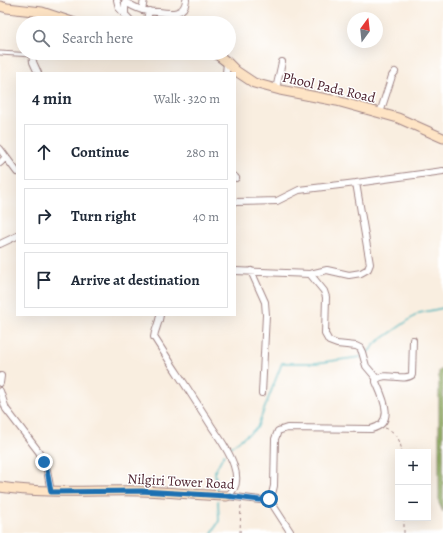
<!DOCTYPE html>
<meta charset="utf-8">
<style>
:root{--surface:#fff;--page:#f2f2f3;--text:#1f2937;--muted:#747a83;--line:#e0e1e3}
body{margin:0;font-family:Alegreya,serif;background:var(--page);color:var(--text)}
.controls{position:absolute;right:12px;bottom:12px;display:grid;overflow:hidden;border-radius:0px;box-shadow:0 4px 16px #0002}
.controls button{width:36px;height:36px;display:grid;place-items:center;padding:0;border:0;border-bottom:1px solid var(--line);background:var(--surface);color:var(--text);font:20px sans-serif}
.compass{position:absolute;left:347px;top:12px;width:36px;height:36px;border-radius:50%;background:var(--surface);box-shadow:0 4px 16px #0002;rotate:15deg}
.stop{position:absolute;width:12px;height:12px;margin:-9px;border:3px solid #1f6fb2;border-radius:50%;background:#fff}
.stop.end{background:#1f6fb2;border-color:#fff;box-shadow:0 1px 4px #0008}
.list{margin:0;padding:0;list-style:none}
h2{display:flex;justify-content:space-between;align-items:center;height:52px;margin:0;padding:0 16px;font-size:17px}
h2 small{font-size:13px;font-weight:400;color:var(--muted)}
.list li{display:grid;grid-template-columns:26px 1fr auto;gap:12px;align-items:center;box-sizing:border-box;height:56px;margin:0 8px 8px;padding:0 8px;border:1px solid var(--line);border-radius:0px}
.list b{display:block;font-size:15px;white-space:nowrap}
.list em{font-size:13px;font-style:normal;color:var(--muted)}
.icon{flex:none;width:22px;height:22px;fill:none;stroke:currentColor;stroke-width:2;stroke-linecap:round;stroke-linejoin:round}
.map{position:relative;flex:none;width:443px;height:533px;overflow:hidden}
.search{position:absolute;background:var(--surface);box-shadow:0 4px 16px #0002;left:16px;top:16px;width:220px;height:44px;display:flex;align-items:center;gap:10px;box-sizing:border-box;padding:0 14px;border-radius:22px;color:var(--muted);font-size:15px}
.panel{position:absolute;background:var(--surface);box-shadow:0 4px 16px #0002;left:16px;top:72px;width:220px;height:244px;border-radius:0px}
.map>svg:first-child{display:block}
</style>
<div class="map">
<svg width="443" height="533" viewBox="0 0 443 533">
<rect width="100%" height="100%" fill="#fff"/>
<filter id="ink" filterUnits="userSpaceOnUse"><feTurbulence type="fractalNoise" baseFrequency=".025" numOctaves="2"/><feDisplacementMap in="SourceGraphic" scale="8" xChannelSelector="R" yChannelSelector="G"/><feConvolveMatrix kernelMatrix="1 2 1 2 8 2 1 2 1" color-interpolation-filters="sRGB"/></filter>
<filter id="wash" filterUnits="userSpaceOnUse"><feTurbulence type="fractalNoise" baseFrequency=".012" numOctaves="4" result="noise"/><feDisplacementMap in="SourceGraphic" scale="16" xChannelSelector="R" yChannelSelector="G"/><feGaussianBlur stdDeviation="0.9" result="paint"/><feColorMatrix in="noise" values="0 0 0 0 0 0 0 0 0 0 0 0 0 0 0 0 0 1.4 0 .05"/><feComposite in="paint" operator="in"/></filter>
<g filter="url(#wash)">
<rect width="100%" height="100%" fill="#f9eee0"/>
<!-- forest -->
<path fill="#92b266" stroke="#6e6848" d="M 443,369 L 443,512 L 439,503 L 439,371 Z"/>
<g fill="none" stroke-linecap="round" stroke-linejoin="round">
<!-- stream -->
<path stroke="#43b3bb" stroke-width="1.5" d="M 365,356 L 376,343 L 419,313 L 443,308
M 230,447 L 257,428 L 282,363 L 316,363 L 361,357
M 217,491 L 215,471 L 224,454
M 212,533 L 219,521 L 218,501"/>
</g>
</g>
<g filter="url(#ink)">
<g fill="none" stroke-linecap="round" stroke-linejoin="round">
<defs>
<path id="lane" d="M 0,53 L 32,55"/>
<path id="street" d="M 117,0 L 119,8 L 133,23
M 142,10 L 144,0
M 125,16 L 125,2 C 131,5 137,9 143,10 C 148,12 153,12 159,12 C 171,14 185,15 186,0
M 39,23 L 42,12
M 146,23 L 149,11
M 32,53 L 33,62 L 38,73
M 226,73 L 227,62
M 276,89 L 282,62
M 380,113 L 392,76 L 395,72
M 0,149 L 17,172
M 0,163 L 6,157
M 235,177 L 236,178
M 235,202 L 277,201 L 299,190 L 356,183
M 0,244 L 17,236
M 235,271 L 310,274 L 327,270 L 349,275 L 361,273 L 368,269 L 370,264 L 356,183 L 443,171
M 251,271 L 265,302 L 266,315 L 262,393
M 310,274 L 324,291 L 326,297 L 325,334 L 329,341 L 337,344 L 356,346 L 360,348 L 362,352 L 366,366 L 377,379
M 160,315 C 159,324 155,329 154,337 C 173,367 193,396 212,427 C 220,439 230,452 234,466 C 238,478 237,489 227,496
M 0,383 L 1,376
M 0,391 L 6,409 L 39,452 L 44,462 L 47,470 L 51,492
M 227,496 L 260,500 L 269,499 L 272,494 L 274,486 L 275,439 L 278,431 L 287,428 L 371,429 C 396,423 383,398 376,382 L 376,380 C 385,371 403,382 412,375 L 413,340
M 269,499 L 291,533"/>
<path id="secondary" d="M 0,6 L 7,8 L 42,12 L 75,23
M 215,53 L 227,62 L 236,71 L 254,83 L 280,90 L 337,101 L 398,118 L 443,138
M 0,487 C 48,494 93,490 141,491 C 170,492 198,495 227,496"/>
</defs>
<!-- lane casing -->
<use href="#lane" stroke="#a28686" stroke-width="5"/>
<!-- street casing -->
<use href="#street" stroke="#a28686" stroke-width="8"/>
<!-- secondary casing -->
<use href="#secondary" stroke="#a28686" stroke-width="11"/>
<!-- path -->
<path stroke="#a28686" stroke-width="1" stroke-dasharray="3 3" stroke-linecap="butt" d="M 385,428 C 397,432 400,440 402,452
M 404,518 L 404,533
M 240,533 L 241,503"/>
<!-- lane -->
<use href="#lane" stroke="#fff" stroke-width="3"/>
<!-- street -->
<use href="#street" stroke="#fff" stroke-width="6"/>
<!-- secondary -->
<use href="#secondary" stroke="#fee4c5" stroke-width="9"/>
</g>
</g>
<g fill="none" stroke-linecap="round" stroke-linejoin="round" filter="url(#ink)">
<!-- route -->
<path stroke="#1f6fb2" stroke-width="5" d="M 44,462 L 47,470 L 51,492 L 141,491 L 227,496 L 260,500 L 269,499"/>
</g>
<g text-anchor="middle" stroke-width="3" stroke-linejoin="round" paint-order="stroke">
<!-- street labels -->
<g font-size="14" fill="#4a1f2b" stroke="#fff">
<text transform="translate(329 87) rotate(13)" y="5">Phool Pada Road</text>
<text transform="translate(181 481) rotate(3)" y="5">Nilgiri Tower Road</text>
</g>
</g>
</svg>
<div class="controls">
<button>+</button>
<button>−</button>
</div>
<svg class="compass" viewBox="-18 -18 36 36"><path d="M0-13l5 13h-10z" fill="#e53935"/><path d="M0 13l5-13h-10z" fill="#747a83"/></svg>
<div class="stop" style="left:269px;top:499px"></div>
<div class="stop end" style="left:44px;top:462px"></div>
<div class="search"><svg class="icon" aria-label="search" viewBox="0 0 24 24"><circle cx="10" cy="10" r="6"/><path d="M15 15l6 6"/></svg>Search here</div>
<section class="panel">
<h2>4 min<small>Walk · 320 m</small></h2>
<ul class="list">
<li><svg class="icon" aria-label="ahead" viewBox="0 0 24 24"><path d="M12 20V5M6 11l6-6 6 6"/></svg><div><b>Continue</b></div><em>280 m</em></li>
<li><svg class="icon" aria-label="right" viewBox="0 0 24 24"><path d="M7 20v-9h11M14 6l5 5-5 5"/></svg><div><b>Turn right</b></div><em>40 m</em></li>
<li><svg class="icon" aria-label="arrive" viewBox="0 0 24 24"><path d="M6 21V4h12l-3 4 3 4H6"/></svg><div><b>Arrive at destination</b></div></li>
</ul>
</section>
</div>
